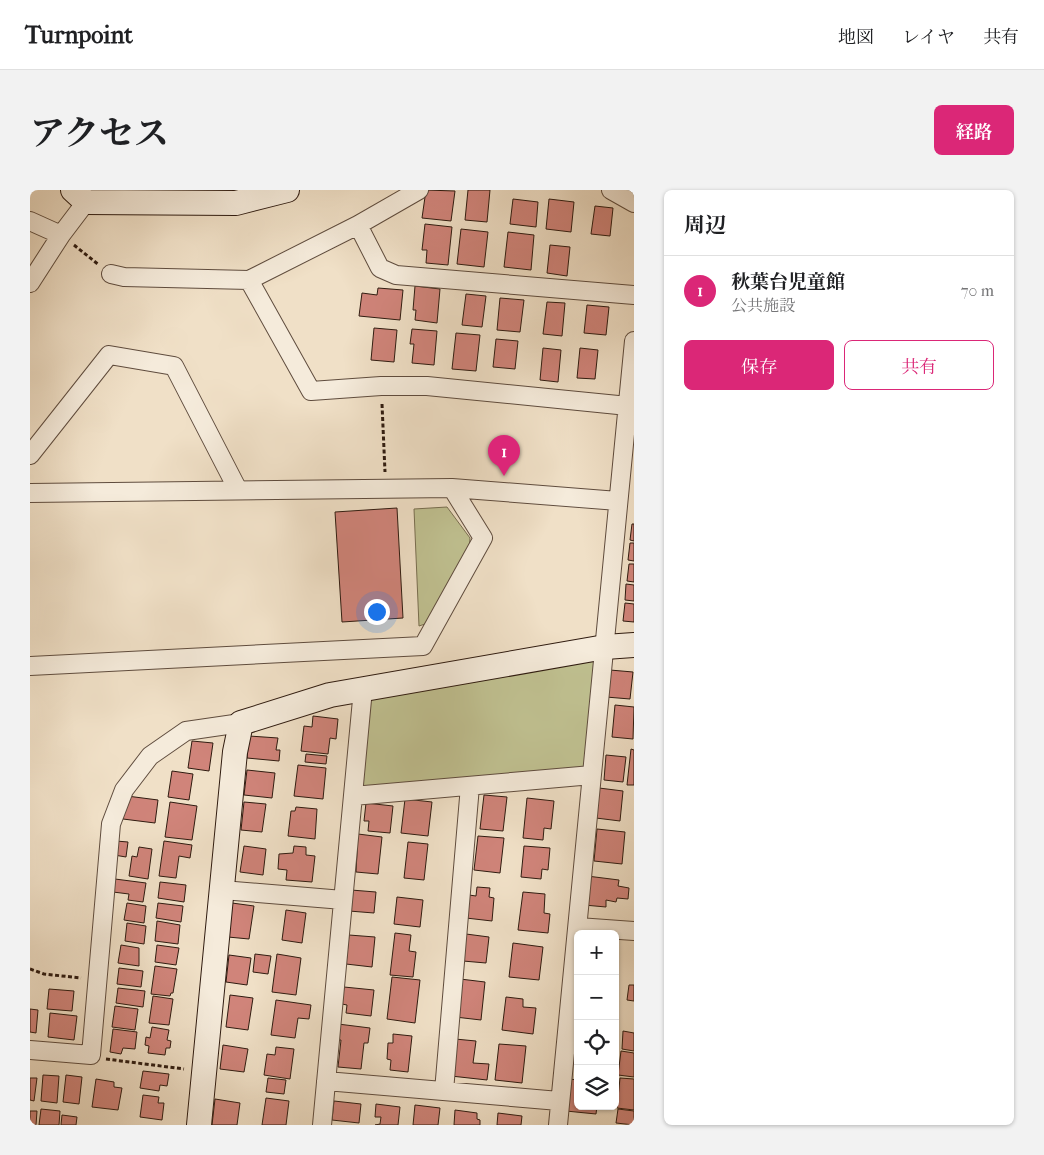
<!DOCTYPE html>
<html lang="ja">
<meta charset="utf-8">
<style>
:root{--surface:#fff;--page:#f2f2f2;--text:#202124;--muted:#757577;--line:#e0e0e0;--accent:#db2777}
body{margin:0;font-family:"IM FELL French Canon","Noto Serif JP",serif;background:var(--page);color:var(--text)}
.controls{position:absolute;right:15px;bottom:15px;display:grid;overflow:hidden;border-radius:8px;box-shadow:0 1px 4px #0004}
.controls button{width:45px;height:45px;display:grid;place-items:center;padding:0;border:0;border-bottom:1px solid var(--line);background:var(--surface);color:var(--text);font:25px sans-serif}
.you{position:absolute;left:346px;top:421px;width:18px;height:18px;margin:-12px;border:4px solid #fff;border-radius:50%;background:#1a73e8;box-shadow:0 0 0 8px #1a73e833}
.badge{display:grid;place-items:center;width:32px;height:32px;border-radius:50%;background:var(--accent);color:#fff;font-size:16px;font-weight:700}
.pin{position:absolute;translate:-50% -41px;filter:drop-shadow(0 1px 2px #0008)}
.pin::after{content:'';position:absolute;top:26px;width:18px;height:15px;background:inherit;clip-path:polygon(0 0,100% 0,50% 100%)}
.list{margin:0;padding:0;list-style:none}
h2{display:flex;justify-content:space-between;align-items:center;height:65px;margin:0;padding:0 20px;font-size:21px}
h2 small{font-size:16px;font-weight:400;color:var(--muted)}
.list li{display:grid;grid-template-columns:32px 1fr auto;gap:15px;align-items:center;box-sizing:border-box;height:70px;padding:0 20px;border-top:1px solid var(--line)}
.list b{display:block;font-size:19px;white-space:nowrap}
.list p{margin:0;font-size:16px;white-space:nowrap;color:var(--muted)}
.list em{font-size:16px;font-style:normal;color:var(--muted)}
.actions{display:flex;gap:10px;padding:15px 20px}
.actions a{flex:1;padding:11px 0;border:1px solid var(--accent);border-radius:8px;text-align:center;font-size:18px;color:var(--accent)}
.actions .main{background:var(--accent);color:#fff}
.icon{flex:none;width:28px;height:28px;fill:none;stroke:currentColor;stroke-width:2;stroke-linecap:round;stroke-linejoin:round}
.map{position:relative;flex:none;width:604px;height:935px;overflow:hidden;border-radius:8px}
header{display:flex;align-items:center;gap:30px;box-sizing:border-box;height:70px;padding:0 25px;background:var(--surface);border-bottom:1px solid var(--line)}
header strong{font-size:24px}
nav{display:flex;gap:28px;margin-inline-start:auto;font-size:18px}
.intro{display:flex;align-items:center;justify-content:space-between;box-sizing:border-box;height:120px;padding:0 30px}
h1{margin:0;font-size:35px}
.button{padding:12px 22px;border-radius:8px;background:var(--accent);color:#fff;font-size:18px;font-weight:700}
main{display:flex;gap:30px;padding:0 30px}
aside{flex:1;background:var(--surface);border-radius:8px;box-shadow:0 1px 4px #0004}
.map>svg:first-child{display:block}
</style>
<header>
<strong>Turnpoint</strong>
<nav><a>地図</a><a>レイヤ</a><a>共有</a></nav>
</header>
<div class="intro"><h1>アクセス</h1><a class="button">経路</a></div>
<main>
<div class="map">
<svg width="604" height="935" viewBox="0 0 604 935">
<rect width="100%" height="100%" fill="#f0e0c7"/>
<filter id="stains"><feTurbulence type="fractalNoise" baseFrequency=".004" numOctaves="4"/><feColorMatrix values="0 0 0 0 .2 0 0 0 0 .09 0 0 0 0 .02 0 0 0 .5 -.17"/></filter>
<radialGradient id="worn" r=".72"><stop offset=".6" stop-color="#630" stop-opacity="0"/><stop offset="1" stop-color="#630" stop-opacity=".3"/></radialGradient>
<!-- green -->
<path fill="#c0c191" stroke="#786e50" d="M 417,317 L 440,348 L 439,360 L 395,434 L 389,436 L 384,319 Z
M 575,457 L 562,585 L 323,606 L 333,499 Z"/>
<!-- building -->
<path fill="#d0847a" stroke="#2f1b10" d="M 396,0 L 425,1 L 421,31 L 392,28 Z
M 438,0 L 460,0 L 457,32 L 435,30 Z
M 483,9 L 508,12 L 506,37 L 480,34 Z
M 519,9 L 544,12 L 541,42 L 516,39 Z
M 565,16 L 583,18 L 580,46 L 561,44 Z
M 395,34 L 422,37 L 418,75 L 396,73 L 397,60 L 392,60 Z
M 431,39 L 458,42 L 454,77 L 427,74 Z
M 478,42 L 504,45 L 501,80 L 474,77 Z
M 520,55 L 540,57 L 537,86 L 517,83 Z
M 385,96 L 410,99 L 407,133 L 385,130 L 386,120 L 383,120 Z
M 348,98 L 373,100 L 370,130 L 329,126 L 332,103 L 347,105 Z
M 436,104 L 456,106 L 452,137 L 432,135 Z
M 470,108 L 494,110 L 490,142 L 467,140 Z
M 517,112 L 535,113 L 532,146 L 513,144 Z
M 557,115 L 579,117 L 576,145 L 554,143 Z
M 344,138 L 367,140 L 364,172 L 341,170 Z
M 382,139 L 407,141 L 404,175 L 382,173 L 384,154 L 380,154 Z
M 426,143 L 450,145 L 446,181 L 422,179 Z
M 466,149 L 488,151 L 485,179 L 463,177 Z
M 513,158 L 531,160 L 528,192 L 510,190 Z
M 550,158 L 568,160 L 565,189 L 547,188 Z
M 367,318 L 373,428 L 312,432 L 305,322 Z
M 602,334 L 604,334 L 604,351 L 600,350 Z
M 600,353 L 604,353 L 604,371 L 598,370 Z
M 599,374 L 604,374 L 604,392 L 597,391 Z
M 596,394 L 604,395 L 604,411 L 595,410 Z
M 595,413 L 604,414 L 604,432 L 593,431 Z
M 580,480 L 603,482 L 600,509 L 576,507 Z
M 585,515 L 604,517 L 603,549 L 582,547 Z
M 283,526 L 308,529 L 306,549 L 300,548 L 298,564 L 271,561 L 274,536 L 282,537 Z
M 219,546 L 248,548 L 246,560 L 250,560 L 249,571 L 217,568 Z
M 162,551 L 183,553 L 179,581 L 158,578 Z
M 601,559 L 604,560 L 604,595 L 597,595 Z
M 276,564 L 297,566 L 296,574 L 275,572 Z
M 576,565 L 596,567 L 593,592 L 574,590 Z
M 268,575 L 296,578 L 293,609 L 264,606 Z
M 217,580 L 245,583 L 242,608 L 214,605 Z
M 142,581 L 163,584 L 159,610 L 138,607 Z
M 569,598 L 593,601 L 590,631 L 566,628 Z
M 454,605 L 477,607 L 473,641 L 450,639 Z
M 97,606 L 128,610 L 125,633 L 93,629 Z
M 497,608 L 524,611 L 521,639 L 514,638 L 513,650 L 493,648 Z
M 375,609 L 402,612 L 398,646 L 371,643 Z
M 140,612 L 167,616 L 162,650 L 135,647 Z
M 214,612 L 236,614 L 232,642 L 211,640 Z
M 336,613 L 363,616 L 360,643 L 338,641 L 339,631 L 334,631 Z
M 266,617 L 287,619 L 285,649 L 258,646 L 261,621 L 265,621 Z
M 567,639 L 595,642 L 592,674 L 564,671 Z
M 328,644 L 352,647 L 348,684 L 326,682 Z
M 448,646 L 474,648 L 470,683 L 444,680 Z
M 86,651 L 98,652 L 96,667 L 84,665 Z
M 134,651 L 162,655 L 160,668 L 149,666 L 146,688 L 129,686 Z
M 378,652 L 398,654 L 394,690 L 374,688 Z
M 214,656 L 236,659 L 233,685 L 210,682 Z
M 264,656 L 276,657 L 276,665 L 285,666 L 282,692 L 256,690 L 257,680 L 248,679 L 249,664 L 263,663 Z
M 494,656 L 520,658 L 518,680 L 512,679 L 511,689 L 491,687 Z
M 109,657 L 122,659 L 118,689 L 99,686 L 102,666 L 107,667 Z
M 557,686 L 589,690 L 588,696 L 599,698 L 598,709 L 587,708 L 586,712 L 576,710 L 576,717 L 554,715 Z
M 85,689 L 116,693 L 113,712 L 98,710 L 99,704 L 83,702 Z
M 130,692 L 156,695 L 154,712 L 128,708 Z
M 447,697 L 460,698 L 459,707 L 464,708 L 462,731 L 436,728 L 439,705 L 446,706 Z
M 321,700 L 346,702 L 344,723 L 319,721 Z
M 493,702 L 515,704 L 514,723 L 520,724 L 518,743 L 488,740 Z
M 367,707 L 393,710 L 390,737 L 364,734 Z
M 97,713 L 116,716 L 114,733 L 94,730 Z
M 128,713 L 153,716 L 151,732 L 126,728 Z
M 202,713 L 224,716 L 219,749 L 198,747 Z
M 256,720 L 276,723 L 272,753 L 252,750 Z
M 127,731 L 150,735 L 148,754 L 125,751 Z
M 97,733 L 116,736 L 114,754 L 95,751 Z
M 365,743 L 381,745 L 379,761 L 386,762 L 383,787 L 360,785 Z
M 436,744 L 459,747 L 456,773 L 433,771 Z
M 319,745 L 345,747 L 342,777 L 316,774 Z
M 483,753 L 513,757 L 509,790 L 479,787 Z
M 91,755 L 109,758 L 109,776 L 88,773 Z
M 127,755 L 149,758 L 146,775 L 125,772 Z
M 225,764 L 241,766 L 238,784 L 223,782 Z
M 247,764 L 271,768 L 266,805 L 242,802 Z
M 199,765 L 221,768 L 217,795 L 196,792 Z
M 125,776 L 147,779 L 143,803 L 141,803 L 140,806 L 121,804 Z
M 89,778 L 113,781 L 111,797 L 87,794 Z
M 362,787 L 390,790 L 385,833 L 357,829 Z
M 430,789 L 455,792 L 451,830 L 425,827 Z
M 599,795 L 604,795 L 604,811 L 597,810 Z
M 314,797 L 344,800 L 341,826 L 316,823 L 317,815 L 312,814 Z
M 88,798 L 115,801 L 113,817 L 86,813 Z
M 19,799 L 44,801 L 42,821 L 17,819 Z
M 200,805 L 223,808 L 218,840 L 196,837 Z
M 123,806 L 143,809 L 139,835 L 119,833 Z
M 476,807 L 493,809 L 493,817 L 506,818 L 503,844 L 472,840 Z
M 246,810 L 281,815 L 279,829 L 268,828 L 265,848 L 241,845 Z
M 85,816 L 108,819 L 105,840 L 82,837 Z
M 0,819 L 8,820 L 6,843 L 0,842 Z
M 20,823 L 47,826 L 44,850 L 18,847 Z
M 308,834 L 340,838 L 338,853 L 334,853 L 331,879 L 308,877 L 311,850 L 306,850 Z
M 122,837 L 139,840 L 137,850 L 141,851 L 140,858 L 136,858 L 135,865 L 118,863 L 119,856 L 115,855 L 116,847 L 120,848 Z
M 83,839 L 107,842 L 105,859 L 93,858 L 91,864 L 80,862 Z
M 593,841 L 604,843 L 604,861 L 592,859 Z
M 363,844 L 382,846 L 378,882 L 360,880 L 361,870 L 357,869 L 358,853 L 363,853 Z
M 425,849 L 446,851 L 443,873 L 459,874 L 457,890 L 421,886 Z
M 469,854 L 496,856 L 492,893 L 465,890 Z
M 193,855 L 218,859 L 214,882 L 190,879 Z
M 246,857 L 264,859 L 260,889 L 234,885 L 237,864 L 245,865 Z
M 591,861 L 604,863 L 604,887 L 588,885 Z
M 113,881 L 139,884 L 137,896 L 130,895 L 129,901 L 110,898 Z
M 13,885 L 29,886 L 27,913 L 11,911 Z
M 36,885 L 52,887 L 49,914 L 33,912 Z
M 0,888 L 7,888 L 4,911 L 0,910 Z
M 238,888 L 256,890 L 254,904 L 236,902 Z
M 590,888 L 604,889 L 604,920 L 587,918 Z
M 66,889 L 84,892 L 84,897 L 92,898 L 88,920 L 62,917 Z
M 539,889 L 548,890 L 548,916 L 567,916 L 566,924 L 536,921 Z
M 113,905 L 129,907 L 128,913 L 134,913 L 132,930 L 110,927 Z
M 236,908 L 259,911 L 256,935 L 232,935 Z
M 185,909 L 210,913 L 207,935 L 182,935 Z
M 304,911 L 331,914 L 329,933 L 302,930 Z
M 346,914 L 370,917 L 368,935 L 345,935 L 350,934 L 351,927 L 345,927 Z
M 385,915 L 410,918 L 408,935 L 383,935 Z
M 11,919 L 30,921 L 29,935 L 9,935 Z
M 588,919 L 604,921 L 604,935 L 586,933 Z
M 425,920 L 447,923 L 447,929 L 450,930 L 450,935 L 424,935 Z
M 0,921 L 7,921 L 6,935 L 0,935 Z
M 468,923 L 492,926 L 491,935 L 467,935 Z
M 32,925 L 47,927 L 46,935 L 31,935 Z"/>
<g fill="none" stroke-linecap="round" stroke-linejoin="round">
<defs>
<path id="street" d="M 581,0 L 604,13
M 0,31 L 31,45
M 328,35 L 350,78 L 366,85 L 604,105
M 81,84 L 94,87 L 219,90 L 328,35 L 389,0
M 219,90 L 281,201 L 351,196 L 397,196 L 598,216
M 0,93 L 31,45 L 56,12
M 0,265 L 79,165 L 144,176 L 208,300
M 0,303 L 422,298 L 588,311
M 0,476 L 393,456 L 453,348 L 422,298
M 323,606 L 562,585
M 192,700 L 313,710
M 548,737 L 604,741
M 0,860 L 61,865 L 81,634 L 94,600 L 120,566 L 156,541 L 211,533
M 296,891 L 529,911
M 414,901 L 440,596
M 292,935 L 333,499
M 528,935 L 604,151"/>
<path id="secondary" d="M 43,0 L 56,12 L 206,13 L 257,0
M 169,935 L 205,562 L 211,533 L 300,505 L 575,457 L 604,455"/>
</defs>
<!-- street casing -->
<use href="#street" stroke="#5f4c3e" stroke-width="20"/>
<!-- secondary casing -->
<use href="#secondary" stroke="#2f1b10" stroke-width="26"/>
<!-- path -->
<path stroke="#2f1b10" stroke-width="3" stroke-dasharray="4 2.5" stroke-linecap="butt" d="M 44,55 L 69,75
M 352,214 L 355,282
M 0,779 L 14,784 L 51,788
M 76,869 L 154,879"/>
<!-- street -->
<use href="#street" stroke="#f5ebdb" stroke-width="18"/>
<!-- secondary -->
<use href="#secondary" stroke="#f5ebdb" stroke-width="24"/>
</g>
<rect width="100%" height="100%" filter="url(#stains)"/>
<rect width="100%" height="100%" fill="url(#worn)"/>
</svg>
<div class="controls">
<button>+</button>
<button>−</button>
<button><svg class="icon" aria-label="locate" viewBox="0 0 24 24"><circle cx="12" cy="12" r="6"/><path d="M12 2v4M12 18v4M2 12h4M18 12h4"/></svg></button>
<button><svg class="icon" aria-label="layers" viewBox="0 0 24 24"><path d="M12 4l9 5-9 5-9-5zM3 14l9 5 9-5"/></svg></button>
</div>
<div class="you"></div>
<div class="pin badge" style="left:474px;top:286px">1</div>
</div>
<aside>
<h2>周辺<small></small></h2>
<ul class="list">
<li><span class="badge">1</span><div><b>秋葉台児童館</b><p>公共施設</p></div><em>70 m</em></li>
</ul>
<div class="actions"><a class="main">保存</a><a>共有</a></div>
</aside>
</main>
